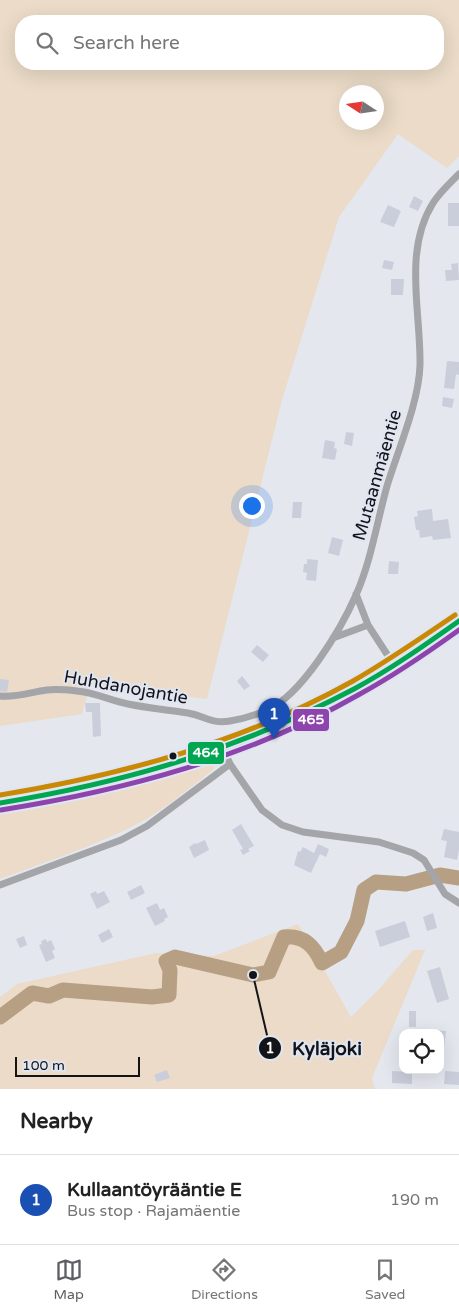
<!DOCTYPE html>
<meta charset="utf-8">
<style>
:root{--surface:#fff;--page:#f6f6f6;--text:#222;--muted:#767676;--line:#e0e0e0;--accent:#5c5e63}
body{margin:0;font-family:"Varela Round",sans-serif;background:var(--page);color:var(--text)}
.controls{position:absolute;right:15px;bottom:15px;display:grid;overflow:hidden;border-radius:10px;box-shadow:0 5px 20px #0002}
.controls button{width:45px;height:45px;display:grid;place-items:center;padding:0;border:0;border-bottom:1px solid var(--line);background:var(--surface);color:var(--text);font:25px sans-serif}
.compass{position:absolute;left:339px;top:85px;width:45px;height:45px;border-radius:50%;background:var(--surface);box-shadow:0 5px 20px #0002;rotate:282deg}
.scale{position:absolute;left:15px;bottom:12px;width:125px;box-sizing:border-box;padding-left:5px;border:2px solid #131418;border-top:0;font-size:14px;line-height:18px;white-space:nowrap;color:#131418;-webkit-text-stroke:4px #e0e5f2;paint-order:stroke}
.you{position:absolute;left:251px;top:505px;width:18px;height:18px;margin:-12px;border:4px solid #fff;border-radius:50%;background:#1a73e8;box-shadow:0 0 0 8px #1a73e833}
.badge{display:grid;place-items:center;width:32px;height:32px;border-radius:50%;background:var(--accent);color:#fff;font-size:16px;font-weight:700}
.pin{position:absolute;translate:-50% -41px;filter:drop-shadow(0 1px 2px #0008)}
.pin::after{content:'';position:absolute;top:26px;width:18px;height:15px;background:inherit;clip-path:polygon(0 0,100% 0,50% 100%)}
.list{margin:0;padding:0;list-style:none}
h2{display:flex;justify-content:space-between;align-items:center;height:65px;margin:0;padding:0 20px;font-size:21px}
h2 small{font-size:16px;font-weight:400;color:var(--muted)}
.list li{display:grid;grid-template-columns:32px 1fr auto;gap:15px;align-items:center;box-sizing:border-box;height:90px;padding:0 20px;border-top:1px solid var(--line)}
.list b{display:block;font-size:19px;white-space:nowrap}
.list p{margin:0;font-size:16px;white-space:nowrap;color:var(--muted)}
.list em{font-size:16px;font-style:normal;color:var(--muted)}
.icon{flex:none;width:28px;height:28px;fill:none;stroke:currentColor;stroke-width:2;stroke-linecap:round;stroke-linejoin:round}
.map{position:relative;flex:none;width:459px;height:1089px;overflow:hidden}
.search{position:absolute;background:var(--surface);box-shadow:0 5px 20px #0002;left:15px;right:15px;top:15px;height:55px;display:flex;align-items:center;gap:12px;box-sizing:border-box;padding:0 18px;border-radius:20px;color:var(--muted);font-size:19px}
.sheet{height:155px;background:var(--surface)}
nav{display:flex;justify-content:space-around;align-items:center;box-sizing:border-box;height:70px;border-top:1px solid var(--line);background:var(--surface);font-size:14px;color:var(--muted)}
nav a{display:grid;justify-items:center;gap:2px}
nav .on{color:var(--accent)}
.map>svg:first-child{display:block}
</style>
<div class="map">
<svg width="459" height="1089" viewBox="0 0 459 1089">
<rect width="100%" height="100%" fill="#e4e7ee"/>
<!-- green -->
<path fill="#ebdbc8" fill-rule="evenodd" d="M 0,0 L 459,0 L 459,156 L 447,168 L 398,134 L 339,217 L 282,400 L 207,699 L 90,685 L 82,714 L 0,726 ZM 21,21 L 438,21 L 438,64 L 21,64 ZM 346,92 L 376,92 L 376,122 L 346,122 Z
M 215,760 L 216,763 L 213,770 C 188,789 163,811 135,825 C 92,847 45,862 0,879 L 0,813 L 92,796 Z
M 298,924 L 351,1017 L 380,988 L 413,950 L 425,950 L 372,1078 L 375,1089 L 0,1089 L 0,997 L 17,984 L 156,953 L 214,956 Z"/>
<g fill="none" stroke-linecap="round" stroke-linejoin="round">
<!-- river -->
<path stroke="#b69f82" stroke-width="15" d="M 0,1017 L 32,993 L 49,996 L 63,990 L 152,997 L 169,995 L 170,970 L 166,961 L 175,957 L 253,975 L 269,972 L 284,937 C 304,935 314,946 322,963 L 341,952 L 357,921 L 364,890 L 376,882 L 406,884 L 440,875 L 459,878"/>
</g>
<!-- building -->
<path fill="#c9ceda" d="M 414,196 L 423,201 L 418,211 L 409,207 Z
M 448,203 L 459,203 L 459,226 L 448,226 Z
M 388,205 L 401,211 L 394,227 L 380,222 Z
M 384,260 L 394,262 L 392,270 L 382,268 Z
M 458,263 L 459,280 L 446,281 L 445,270 L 452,270 L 451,264 Z
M 391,279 L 404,279 L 403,295 L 391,295 Z
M 447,361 L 459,362 L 459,375 L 456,374 L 454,389 L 444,388 Z
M 443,397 L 454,399 L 452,408 L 442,406 Z
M 346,432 L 354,433 L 352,446 L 344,444 Z
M 325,440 L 335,442 L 334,448 L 337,449 L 335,460 L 322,458 Z
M 293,502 L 302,502 L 301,518 L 292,518 Z
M 432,509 L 433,521 L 448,519 L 451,538 L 433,540 L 432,536 L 420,538 L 419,530 L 416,530 L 414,517 L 418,516 L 417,511 Z
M 332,537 L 343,540 L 339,556 L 328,553 Z
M 307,559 L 318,560 L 316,581 L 306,580 L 307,573 L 303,572 L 304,564 L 307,564 Z
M 389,561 L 399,562 L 398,574 L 388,574 Z
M 257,645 L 269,655 L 263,662 L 251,652 Z
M 242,676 L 250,686 L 244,690 L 237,681 Z
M 0,679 L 9,680 L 7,692 L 0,691 Z
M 85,703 L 100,703 L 101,736 L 93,737 L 92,712 L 86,712 Z
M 241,824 L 254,846 L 248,849 L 250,851 L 243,855 L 240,850 L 243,849 L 232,830 Z
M 444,829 L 459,832 L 459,850 L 457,860 L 444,857 L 447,841 L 441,840 Z
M 205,840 L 209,850 L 194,858 L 189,847 L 195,843 L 196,844 Z
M 318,844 L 329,849 L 326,857 L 320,854 L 311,873 L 294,865 L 298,851 L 300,852 L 303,847 L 314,853 Z
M 141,885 L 145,893 L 131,900 L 127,892 Z
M 96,891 L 97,894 L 104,891 L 110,902 L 97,909 L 90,894 Z
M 157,903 L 160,910 L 164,908 L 168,917 L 164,919 L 165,921 L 155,926 L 146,908 Z
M 433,913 L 437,928 L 427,931 L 423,917 Z
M 405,921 L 410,937 L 380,947 L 375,931 Z
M 109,929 L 113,937 L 102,943 L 98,935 Z
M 24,936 L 27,945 L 20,948 L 16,939 Z
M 46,939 L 47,942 L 51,940 L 55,949 L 52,951 L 55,958 L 46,962 L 39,945 L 42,944 L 41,941 Z
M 440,967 L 449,999 L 437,1003 L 427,971 Z
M 409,1011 L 416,1011 L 416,1027 L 409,1027 Z
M 433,1030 L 446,1031 L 442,1063 L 440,1063 L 440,1033 L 433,1033 Z
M 167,1070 L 170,1078 L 157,1082 L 154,1075 Z
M 392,1071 L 412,1072 L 412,1084 L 392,1083 Z
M 445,1071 L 459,1072 L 459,1085 L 444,1084 Z"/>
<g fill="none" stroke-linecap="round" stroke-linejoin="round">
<!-- street -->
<path stroke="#a3a5a8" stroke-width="7" d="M 356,594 L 368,625 L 394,665
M 333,638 L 368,625
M 0,696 C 16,698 31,692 47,690 C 57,689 68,690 77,691 C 94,692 111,701 128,704 C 147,708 168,710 188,713 C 206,716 210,724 230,721 C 242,719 256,715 267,710 C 302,695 341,629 356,595 C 371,561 377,522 387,486 C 398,450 419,402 420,365 C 421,312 403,251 433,203 C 440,192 450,183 459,174
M 223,748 L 230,764 L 262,810 L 282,825 L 303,832 L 379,842 L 413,853 L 424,860 L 445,894 L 459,903
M 0,885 L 121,840 L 147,826 L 230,764"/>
<!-- secondary -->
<path stroke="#a3a5a8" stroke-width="9" d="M 0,803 C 160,781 330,720 459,621"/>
<defs>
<path id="bus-1" d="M 0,803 C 127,782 240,749 354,689 C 391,669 425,645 459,621"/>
<path id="bus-2" d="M 1,810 C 126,790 250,757 360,694 C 395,675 427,653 459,630"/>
<path id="bus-3" d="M 0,795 C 122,775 244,742 353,681 C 388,661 421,638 455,615"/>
</defs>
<!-- bus-1 casing -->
<use href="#bus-1" stroke="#e0e5f2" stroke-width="9"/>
<!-- bus-2 casing -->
<use href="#bus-2" stroke="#e0e5f2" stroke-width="9"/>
<!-- bus-3 casing -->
<use href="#bus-3" stroke="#e0e5f2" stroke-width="9"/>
<!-- bus-1 -->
<use href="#bus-1" stroke="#00a651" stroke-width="5"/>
<!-- bus-2 -->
<use href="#bus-2" stroke="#8e44ad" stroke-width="5"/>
<!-- bus-3 -->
<use href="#bus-3" stroke="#c98905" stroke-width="5"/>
</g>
<!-- markers -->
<circle fill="#131418" stroke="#e0e5f2" stroke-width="2" cx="173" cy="756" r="4.5"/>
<g text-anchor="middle" stroke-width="4" stroke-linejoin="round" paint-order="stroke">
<!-- street labels -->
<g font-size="18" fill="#131418" stroke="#e0e5f2">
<text transform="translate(377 475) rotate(-74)" y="6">Mutaanmäentie</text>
<text transform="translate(126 687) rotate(10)" y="6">Huhdanojantie</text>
</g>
</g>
<!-- callouts -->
<path fill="none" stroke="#131418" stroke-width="2" d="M253 975L270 1048"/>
<g fill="#131418" stroke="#e0e5f2" stroke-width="2">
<circle cx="253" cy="975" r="5"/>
<circle cx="270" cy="1048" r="12"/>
</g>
<g font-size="15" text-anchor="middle" font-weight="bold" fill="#fff">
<text x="270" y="1053">1</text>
</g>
<g font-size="19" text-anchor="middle" font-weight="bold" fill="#131418" stroke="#e0e5f2" stroke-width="4" stroke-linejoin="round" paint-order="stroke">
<text x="327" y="1055">Kyläjoki</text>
</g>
<g stroke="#e0e5f2" stroke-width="2">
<rect x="292" y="708" width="38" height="24" rx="5" fill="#8e44ad"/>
<rect x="187" y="741" width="38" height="24" rx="5" fill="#00a651"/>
</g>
<g font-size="14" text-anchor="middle" font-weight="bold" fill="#fff">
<text x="311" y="724">465</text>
<text x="206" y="757">464</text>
</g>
</svg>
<div class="controls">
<button><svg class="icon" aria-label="locate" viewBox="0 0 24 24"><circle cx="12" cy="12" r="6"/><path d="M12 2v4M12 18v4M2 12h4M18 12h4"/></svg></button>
</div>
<svg class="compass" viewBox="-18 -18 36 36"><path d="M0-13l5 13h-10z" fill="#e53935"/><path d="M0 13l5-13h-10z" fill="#767676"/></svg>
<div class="scale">100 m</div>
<div class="you"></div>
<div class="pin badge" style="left:274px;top:739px;background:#1a4fb4">1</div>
<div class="search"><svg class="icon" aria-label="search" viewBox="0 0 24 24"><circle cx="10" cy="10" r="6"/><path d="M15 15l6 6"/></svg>Search here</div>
</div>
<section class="sheet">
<h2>Nearby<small></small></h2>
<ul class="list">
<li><span class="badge" style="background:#1a4fb4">1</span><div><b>Kullaantöyrääntie E</b><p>Bus stop · Rajamäentie</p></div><em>190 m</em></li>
</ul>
</section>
<nav>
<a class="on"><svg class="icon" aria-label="map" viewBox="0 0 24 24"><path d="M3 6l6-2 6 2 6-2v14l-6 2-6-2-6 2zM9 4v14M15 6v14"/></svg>Map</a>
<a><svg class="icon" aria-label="directions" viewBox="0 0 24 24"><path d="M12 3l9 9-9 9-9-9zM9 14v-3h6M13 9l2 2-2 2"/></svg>Directions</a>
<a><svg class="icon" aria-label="saved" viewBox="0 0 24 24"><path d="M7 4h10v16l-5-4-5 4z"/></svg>Saved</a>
</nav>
